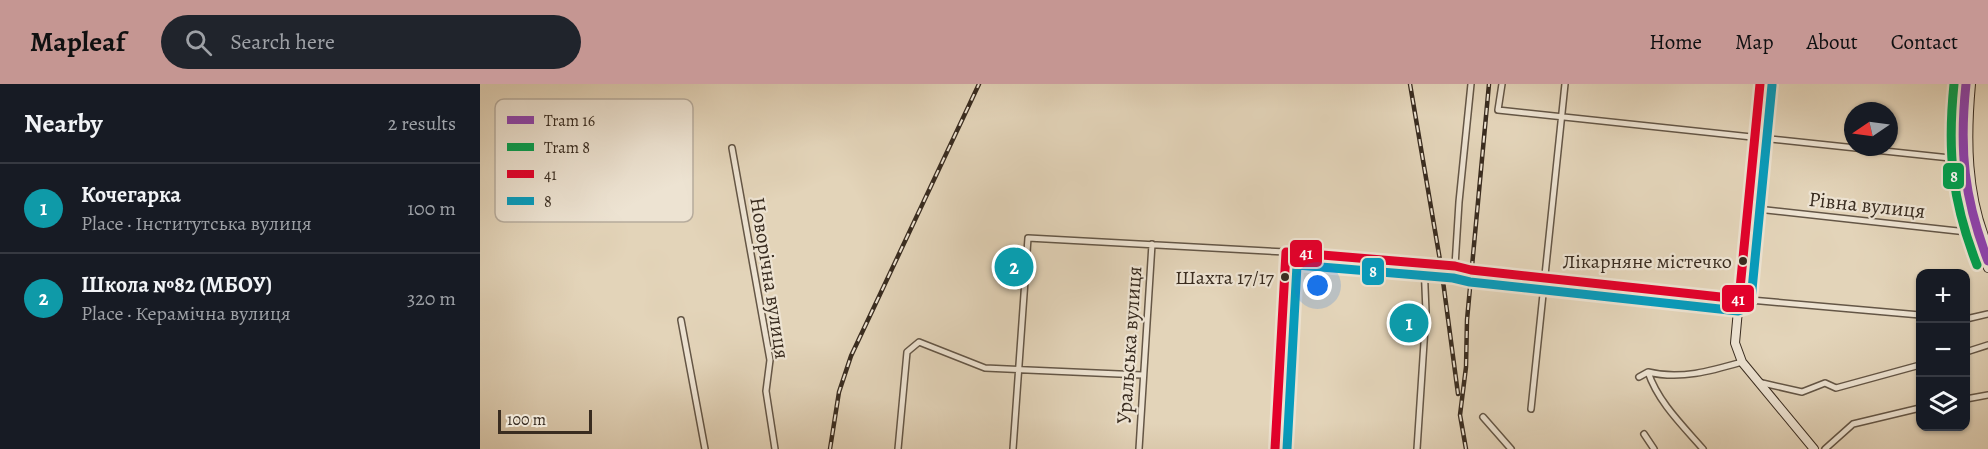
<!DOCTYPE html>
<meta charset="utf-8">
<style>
:root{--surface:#171b24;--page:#20242c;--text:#f1f3f6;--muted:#9ea1a6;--line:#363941;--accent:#c59692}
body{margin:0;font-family:Alegreya,serif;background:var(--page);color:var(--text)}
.controls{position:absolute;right:18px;bottom:18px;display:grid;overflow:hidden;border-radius:12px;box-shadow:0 2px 4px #0004}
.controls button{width:54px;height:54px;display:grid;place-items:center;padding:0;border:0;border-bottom:2px solid var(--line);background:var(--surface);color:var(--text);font:30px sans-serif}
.compass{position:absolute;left:1364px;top:18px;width:54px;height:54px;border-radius:50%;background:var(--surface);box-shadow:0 2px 4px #0004;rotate:257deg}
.scale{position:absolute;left:18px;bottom:15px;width:94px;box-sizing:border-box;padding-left:6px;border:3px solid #392c20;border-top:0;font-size:16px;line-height:21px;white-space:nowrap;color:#392c20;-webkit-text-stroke:4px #ede3d2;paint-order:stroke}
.you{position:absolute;left:838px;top:202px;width:21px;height:21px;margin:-15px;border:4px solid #fff;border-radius:50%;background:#1a73e8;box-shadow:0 0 0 9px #1a73e833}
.badge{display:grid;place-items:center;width:39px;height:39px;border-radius:50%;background:var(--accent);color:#fff;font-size:20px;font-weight:700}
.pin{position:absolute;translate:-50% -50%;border:3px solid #fff;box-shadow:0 2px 6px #0006}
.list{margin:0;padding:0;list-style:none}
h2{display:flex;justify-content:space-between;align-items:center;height:78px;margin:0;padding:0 24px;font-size:26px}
h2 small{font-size:20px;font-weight:400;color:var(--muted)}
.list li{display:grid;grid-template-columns:39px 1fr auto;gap:18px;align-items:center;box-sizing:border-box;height:90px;padding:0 24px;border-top:2px solid var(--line)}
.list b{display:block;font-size:22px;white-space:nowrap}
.list p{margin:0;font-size:20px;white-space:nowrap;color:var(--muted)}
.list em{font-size:20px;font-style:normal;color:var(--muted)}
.icon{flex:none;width:33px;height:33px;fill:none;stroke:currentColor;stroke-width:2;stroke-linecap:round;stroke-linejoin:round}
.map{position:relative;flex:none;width:1508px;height:365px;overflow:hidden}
header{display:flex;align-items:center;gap:36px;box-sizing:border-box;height:84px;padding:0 30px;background:var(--accent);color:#111}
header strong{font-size:28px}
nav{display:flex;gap:33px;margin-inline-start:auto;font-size:21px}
.search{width:420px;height:54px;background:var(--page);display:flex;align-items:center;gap:15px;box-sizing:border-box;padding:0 21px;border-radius:33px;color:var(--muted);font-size:22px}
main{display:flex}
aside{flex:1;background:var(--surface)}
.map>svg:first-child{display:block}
</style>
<header>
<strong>Mapleaf</strong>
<div class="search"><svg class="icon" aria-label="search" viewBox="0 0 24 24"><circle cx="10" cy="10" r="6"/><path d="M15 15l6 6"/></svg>Search here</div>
<nav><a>Home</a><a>Map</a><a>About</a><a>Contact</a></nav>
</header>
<main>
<aside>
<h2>Nearby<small>2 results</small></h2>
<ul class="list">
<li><span class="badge" style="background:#0f9aa8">1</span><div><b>Кочегарка</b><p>Place · Інститутська вулиця</p></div><em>100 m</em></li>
<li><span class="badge" style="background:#0f9aa8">2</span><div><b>Школа №82 (МБОУ)</b><p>Place · Керамічна вулиця</p></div><em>320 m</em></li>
</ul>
</aside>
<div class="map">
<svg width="1508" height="365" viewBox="0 0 1508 365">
<rect width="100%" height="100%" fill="#e3d4b9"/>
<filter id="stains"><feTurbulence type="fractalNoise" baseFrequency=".00333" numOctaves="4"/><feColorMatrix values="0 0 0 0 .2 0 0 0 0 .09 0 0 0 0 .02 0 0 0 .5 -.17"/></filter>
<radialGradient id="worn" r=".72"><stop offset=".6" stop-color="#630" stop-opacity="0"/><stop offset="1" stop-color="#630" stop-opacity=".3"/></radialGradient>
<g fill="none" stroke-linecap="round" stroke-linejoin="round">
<defs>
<path id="street" d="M 1022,0 L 1018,26 L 1489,76
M 252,64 L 290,276 L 286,307 L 295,365
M 1268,124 L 1496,149
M 975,182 L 979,118 L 991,0
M 1259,215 L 1440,231
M 1486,235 L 1508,230
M 201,236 L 225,365
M 1486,268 L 1508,261
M 1168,288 C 1178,318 1203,342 1223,365
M 1159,293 L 1168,288 C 1200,296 1231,287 1262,278
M 1278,298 L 1322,308 L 1345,299 L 1356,304 L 1440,281
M 1486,315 L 1508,311
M 1051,325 L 1085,0
M 1003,333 L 1031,365
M 1164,350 L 1174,365
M 418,365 L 427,268 L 439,258 L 505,284 L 662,291
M 533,365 L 548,154 L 806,168
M 659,365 L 672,160
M 937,365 L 946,228 L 944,179
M 1345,365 L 1373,340 L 1440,324"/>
<path id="secondary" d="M 1483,0 C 1480,24 1477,49 1478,74 C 1479,112 1494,149 1508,184
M 1491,0 C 1486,54 1486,111 1508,162
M 1259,215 L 1255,259 L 1262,278 L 1334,365
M 795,365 L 806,168 L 975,182 L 991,186 L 1259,215 L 1280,0"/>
</defs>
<!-- street casing -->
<use href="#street" stroke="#645646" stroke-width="8"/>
<!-- secondary casing -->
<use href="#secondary" stroke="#392c20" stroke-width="10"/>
<!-- street -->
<use href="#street" stroke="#ede3d2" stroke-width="5"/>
<!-- secondary -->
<use href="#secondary" stroke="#ede3d2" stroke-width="8"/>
<defs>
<path id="rail" d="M 930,0 L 961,182 L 978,310
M 350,365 L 359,308 L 371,272 L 499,0
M 986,365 L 980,331 L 986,283 L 987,236 L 1009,0"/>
</defs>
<!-- rail casing -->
<use href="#rail" stroke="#392c20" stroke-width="4.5"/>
<!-- rail -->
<use href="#rail" stroke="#ede3d2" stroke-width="2" stroke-dasharray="7" stroke-linecap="butt"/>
<defs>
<path id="bus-1" d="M 795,365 L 806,168 L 975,182 L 991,186 L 1259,215 L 1280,0"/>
<path id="bus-2" d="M 807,365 L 817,181 L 973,194 L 990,198 L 1258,227 L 1267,224 L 1271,216 L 1292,1"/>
</defs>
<!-- bus-1 casing -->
<use href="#bus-1" stroke="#ede3d2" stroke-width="14"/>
<!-- bus-2 casing -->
<use href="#bus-2" stroke="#ede3d2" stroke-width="14"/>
<!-- bus-1 -->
<use href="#bus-1" stroke="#e4002b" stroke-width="9"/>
<!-- bus-2 -->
<use href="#bus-2" stroke="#069cbd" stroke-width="9"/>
<defs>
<path id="tram-1" d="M 1486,0 C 1479,67 1484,114 1508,177"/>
<path id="tram-2" d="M 1474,0 C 1467,68 1472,117 1497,181"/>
</defs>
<!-- tram-1 casing -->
<use href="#tram-1" stroke="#ede3d2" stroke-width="14"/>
<!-- tram-2 casing -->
<use href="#tram-2" stroke="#ede3d2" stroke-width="14"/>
<!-- tram-1 -->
<use href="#tram-1" stroke="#8e44ad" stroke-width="9"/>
<!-- tram-2 -->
<use href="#tram-2" stroke="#03a04f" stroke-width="9"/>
</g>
<!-- markers -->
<g fill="#392c20" stroke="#ede3d2" stroke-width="2">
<circle cx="1263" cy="177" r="5"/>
<circle cx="805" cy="193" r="5"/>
</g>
<g text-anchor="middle" stroke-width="4.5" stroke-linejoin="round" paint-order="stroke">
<!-- bus labels -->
<g font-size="20" fill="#392c20" stroke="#ede3d2" text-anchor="end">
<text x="1252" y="184">Лікарняне містечко</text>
<text x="794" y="200">Шахта 17/17</text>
</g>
<!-- street labels -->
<g font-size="21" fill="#392c20" stroke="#ede3d2">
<text transform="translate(1387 121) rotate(6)" y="7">Рівна вулиця</text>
<text transform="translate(290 194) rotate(81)" y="7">Новорічна вулиця</text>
<text transform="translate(649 261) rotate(-86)" y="7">Уральська вулиця</text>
</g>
</g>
<!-- legend -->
<rect x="15" y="15" width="198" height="123" rx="9" fill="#ede3d2" stroke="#b7ac9d" stroke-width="1.5"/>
<rect x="27" y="32" width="27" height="8" fill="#8e44ad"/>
<rect x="27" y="59" width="27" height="8" fill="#03a04f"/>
<rect x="27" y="86" width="27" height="8" fill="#e4002b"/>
<rect x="27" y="113" width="27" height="8" fill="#069cbd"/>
<g font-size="16" fill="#392c20">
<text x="64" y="42">Tram 16</text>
<text x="64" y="69">Tram 8</text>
<text x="64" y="96">41</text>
<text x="64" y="123">8</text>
</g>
<g stroke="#ede3d2" stroke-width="2">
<rect x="1462" y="78" width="23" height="28" rx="6" fill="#03a04f"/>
<rect x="809" y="155" width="34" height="29" rx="6" fill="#e4002b"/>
<rect x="881" y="173" width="24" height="29" rx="6" fill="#069cbd"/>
<rect x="1241" y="200" width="34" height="29" rx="6" fill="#e4002b"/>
</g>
<g font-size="16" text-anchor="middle" font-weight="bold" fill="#fff">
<text x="1474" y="98">8</text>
<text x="826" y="175">41</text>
<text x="893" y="193">8</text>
<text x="1258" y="221">41</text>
</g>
<rect width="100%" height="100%" filter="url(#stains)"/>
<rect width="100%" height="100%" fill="url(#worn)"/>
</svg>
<div class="controls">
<button>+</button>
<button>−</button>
<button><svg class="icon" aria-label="layers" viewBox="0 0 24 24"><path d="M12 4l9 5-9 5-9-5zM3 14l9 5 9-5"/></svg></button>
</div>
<svg class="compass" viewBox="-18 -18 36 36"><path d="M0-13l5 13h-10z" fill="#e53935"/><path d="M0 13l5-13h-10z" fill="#9ea1a6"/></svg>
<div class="scale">100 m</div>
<div class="you"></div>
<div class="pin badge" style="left:929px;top:239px;background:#0f9aa8">1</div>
<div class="pin badge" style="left:534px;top:183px;background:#0f9aa8">2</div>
</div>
</main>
